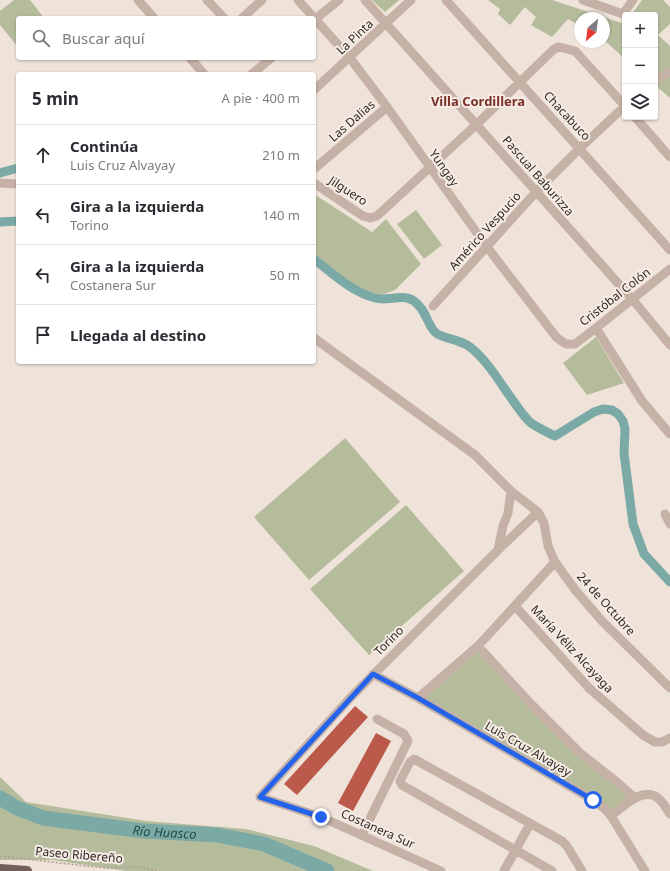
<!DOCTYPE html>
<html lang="es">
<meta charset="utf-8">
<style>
:root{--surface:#fff;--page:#f7f7f7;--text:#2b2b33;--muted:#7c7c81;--line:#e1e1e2}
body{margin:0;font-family:"Noto Sans",sans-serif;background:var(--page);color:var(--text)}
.controls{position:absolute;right:12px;top:12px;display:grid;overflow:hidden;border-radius:4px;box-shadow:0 1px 3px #0004}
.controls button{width:36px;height:36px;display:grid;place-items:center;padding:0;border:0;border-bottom:1px solid var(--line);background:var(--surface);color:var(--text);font:20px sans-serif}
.compass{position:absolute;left:574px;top:12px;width:36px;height:36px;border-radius:50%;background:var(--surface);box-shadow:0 1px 3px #0004;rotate:208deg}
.stop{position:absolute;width:12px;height:12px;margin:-9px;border:3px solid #2563eb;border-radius:50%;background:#fff}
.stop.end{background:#2563eb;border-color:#fff;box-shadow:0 1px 4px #0008}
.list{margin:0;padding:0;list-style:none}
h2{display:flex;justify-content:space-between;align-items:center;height:52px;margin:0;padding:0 16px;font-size:17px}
h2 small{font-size:13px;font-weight:400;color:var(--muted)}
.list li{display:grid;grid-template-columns:26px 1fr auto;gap:12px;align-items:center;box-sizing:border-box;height:60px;padding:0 16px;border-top:1px solid var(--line)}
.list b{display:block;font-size:15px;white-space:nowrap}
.list p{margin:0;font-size:13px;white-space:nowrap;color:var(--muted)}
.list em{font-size:13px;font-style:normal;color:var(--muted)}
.icon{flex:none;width:22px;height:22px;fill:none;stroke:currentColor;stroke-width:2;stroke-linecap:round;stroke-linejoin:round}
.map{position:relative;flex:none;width:670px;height:871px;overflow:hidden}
.search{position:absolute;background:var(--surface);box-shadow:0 1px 3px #0004;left:16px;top:16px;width:300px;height:44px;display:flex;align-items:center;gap:10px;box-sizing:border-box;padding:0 14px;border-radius:4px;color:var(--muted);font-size:15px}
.panel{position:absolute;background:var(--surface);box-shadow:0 1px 3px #0004;left:16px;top:72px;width:300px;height:292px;border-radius:4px}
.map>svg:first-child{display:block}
</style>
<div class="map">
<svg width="670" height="871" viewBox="0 0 670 871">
<rect width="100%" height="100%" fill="#efe2d9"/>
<!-- green -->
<path fill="#b5bc9b" d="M 14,0 L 30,0 L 44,18 L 18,18 L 18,47 L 0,25 L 0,11 Z
M 372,0 L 399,0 L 385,12 Z
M 488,0 L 552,0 L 625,24 L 625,59 L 604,40 L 604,18 L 580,18 L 580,26 L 568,19 L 552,37 L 531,25 L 536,17 L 525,7 L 510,25 L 498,14 L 500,9 Z
M 642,0 L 663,0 L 670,7 L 670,24 L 658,35 L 670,46 L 670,98 L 655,85 L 655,15 L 631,15 Z
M 314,194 L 372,232 L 386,219 L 421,264 L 395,290 L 381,295 L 350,286 L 314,261 Z
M 416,210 L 442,245 L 424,259 L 397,224 Z
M 596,337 L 624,383 L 587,395 L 563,363 Z
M 345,438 L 400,502 L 309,580 L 254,517 Z
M 406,505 L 464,571 L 369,655 L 310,589 Z
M 478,647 L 527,702 L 633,798 L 611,814 L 420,698 Z
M 0,777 L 26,802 L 146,821 L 246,829 L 314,846 L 373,871 L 126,871 L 53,860 L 0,860 Z"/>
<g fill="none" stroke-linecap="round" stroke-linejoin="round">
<!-- canal -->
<path stroke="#7ba9a6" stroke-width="9" d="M 0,173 L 18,168
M 0,222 L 18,221
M 314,259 C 333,274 352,292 375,298 C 388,302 402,293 414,301 C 426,309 428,327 436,333 C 444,339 460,339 470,347 C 488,361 500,383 514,402 C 519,409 524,417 531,423 C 538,428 547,432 555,436 L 594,412 L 603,409 L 612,410 L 618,414 L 623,421 L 625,429 L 624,453 L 633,524 L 644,554 L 670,582"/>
<!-- river -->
<path stroke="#7ba9a6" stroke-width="15" id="s1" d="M 0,798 L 17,808 L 43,818 L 144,831 L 217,835 L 264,844 L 327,871"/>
</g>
<!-- building -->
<path fill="#bb594a" d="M 355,706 L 368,717 L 297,795 L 284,784 Z
M 376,733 L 391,741 L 353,811 L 338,803 Z"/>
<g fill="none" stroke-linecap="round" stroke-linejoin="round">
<!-- path -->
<path stroke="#b19b91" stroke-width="1.5" stroke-dasharray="2 2" stroke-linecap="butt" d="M 0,856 L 103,868 L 138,867 L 157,871"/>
<!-- minor -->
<path stroke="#c5b1a6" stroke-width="9" d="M 138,0 L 154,18
M 207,0 L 224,18
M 298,0 L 350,58 L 387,107 L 487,247 L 557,338 L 566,344 L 575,344 L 596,328 L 670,269
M 365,0 L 633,300 L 670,345
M 446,0 L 670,250
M 583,0 L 623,14 L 633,0
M 242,18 L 262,0
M 314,20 L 339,0
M 190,58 L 204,74
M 252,74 L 271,58
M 655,80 L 670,72
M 314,90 L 411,0
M 635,117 L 670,157
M 314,169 L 387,107
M 0,183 L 18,184
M 314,183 L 363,216 L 370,218 L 377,216 L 477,124 L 554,49 L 559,47 L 575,51 L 625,106
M 433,306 L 536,192 L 580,148 L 625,106
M 596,328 L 642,401 L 670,434
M 314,338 L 475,455 L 511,491 L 538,512 L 544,523 L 548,546 L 555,562 L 576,591 L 602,621 L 670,688
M 665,514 L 670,524
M 498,550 L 538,512
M 515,606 L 589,688 L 643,735 L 655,742 L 662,742 L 670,738
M 478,646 L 529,702 L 580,753 L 617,782 L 635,798
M 373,674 L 418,698 L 593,800 L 605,809 L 611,816 L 645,871
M 418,698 L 478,646 L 555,562
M 611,816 C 624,806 646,783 661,801 C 665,805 667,810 670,814
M 362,835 L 408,741 L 404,734 L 377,719
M 441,871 L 321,817 L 260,797 L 351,697 L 498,550 L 503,526 L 508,513 L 511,491
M 504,871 L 530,824
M 552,871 L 402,785 L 400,781 L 410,762 L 414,759 L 562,841 L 567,846 L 582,871"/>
<!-- major -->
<path stroke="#735e59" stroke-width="10" d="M 0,869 L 27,871"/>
</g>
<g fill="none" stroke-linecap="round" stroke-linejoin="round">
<!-- route -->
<path stroke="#2563eb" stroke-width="5" d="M 321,817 L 260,797 L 373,674 L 418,698 L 593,800"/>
</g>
<g text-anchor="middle" stroke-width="4" stroke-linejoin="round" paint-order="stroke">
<!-- street labels -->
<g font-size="12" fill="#322926" stroke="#f7ece5">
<text transform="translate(355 37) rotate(-43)" y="4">La Pinta</text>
<text transform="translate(567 116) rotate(47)" y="4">Chacabuco</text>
<text transform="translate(352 121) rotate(-41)" y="4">Las Dalias</text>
<text transform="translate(444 168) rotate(55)" y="4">Yungay</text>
<text transform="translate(538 176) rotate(49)" y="4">Pascual Baburizza</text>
<text transform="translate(348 191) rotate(33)" y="4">Jilguero</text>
<text transform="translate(485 231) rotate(-48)" y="4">Américo Vespucio</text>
<text transform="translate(615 297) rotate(-38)" y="4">Cristóbal Colón</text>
<text transform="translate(606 604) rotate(48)" y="4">24 de Octubre</text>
<text transform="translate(389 641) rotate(-45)" y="4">Torino</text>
<text transform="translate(572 649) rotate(47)" y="4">María Véliz Alcayaga</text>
<text transform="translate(528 749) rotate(30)" y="4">Luis Cruz Alvayay</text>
<text transform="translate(378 829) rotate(24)" y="4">Costanera Sur</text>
<text transform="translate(79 855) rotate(5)" y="4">Paseo Ribereño</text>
</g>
<!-- neighbourhood labels -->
<g font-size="13" font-weight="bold" fill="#7a3127" stroke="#f7ece5">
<text x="478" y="106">Villa Cordillera</text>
</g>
<!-- water labels -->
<g font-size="13" font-style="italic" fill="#20504d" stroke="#f7ece5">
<text dy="5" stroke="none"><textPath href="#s1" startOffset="170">Río Huasco</textPath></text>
</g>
</g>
</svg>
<div class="controls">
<button>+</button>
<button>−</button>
<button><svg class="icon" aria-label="layers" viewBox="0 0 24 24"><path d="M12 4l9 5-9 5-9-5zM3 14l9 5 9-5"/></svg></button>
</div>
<svg class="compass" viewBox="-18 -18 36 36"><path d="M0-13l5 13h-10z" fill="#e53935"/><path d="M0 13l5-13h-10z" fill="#7c7c81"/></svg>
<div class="stop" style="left:593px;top:800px"></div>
<div class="stop end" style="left:321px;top:817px"></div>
<div class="search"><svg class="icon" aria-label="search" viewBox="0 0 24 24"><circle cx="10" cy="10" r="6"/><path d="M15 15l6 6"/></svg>Buscar aquí</div>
<section class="panel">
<h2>5 min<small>A pie · 400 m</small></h2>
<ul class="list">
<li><svg class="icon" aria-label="ahead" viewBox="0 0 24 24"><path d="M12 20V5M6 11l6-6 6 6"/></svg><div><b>Continúa</b><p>Luis Cruz Alvayay</p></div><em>210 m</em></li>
<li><svg class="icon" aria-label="left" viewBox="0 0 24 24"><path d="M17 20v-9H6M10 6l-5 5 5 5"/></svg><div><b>Gira a la izquierda</b><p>Torino</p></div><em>140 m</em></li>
<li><svg class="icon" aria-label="left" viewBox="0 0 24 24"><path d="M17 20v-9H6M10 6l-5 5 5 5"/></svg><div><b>Gira a la izquierda</b><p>Costanera Sur</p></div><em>50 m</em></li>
<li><svg class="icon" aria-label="arrive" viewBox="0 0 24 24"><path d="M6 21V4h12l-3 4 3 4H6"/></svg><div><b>Llegada al destino</b></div></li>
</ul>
</section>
</div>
